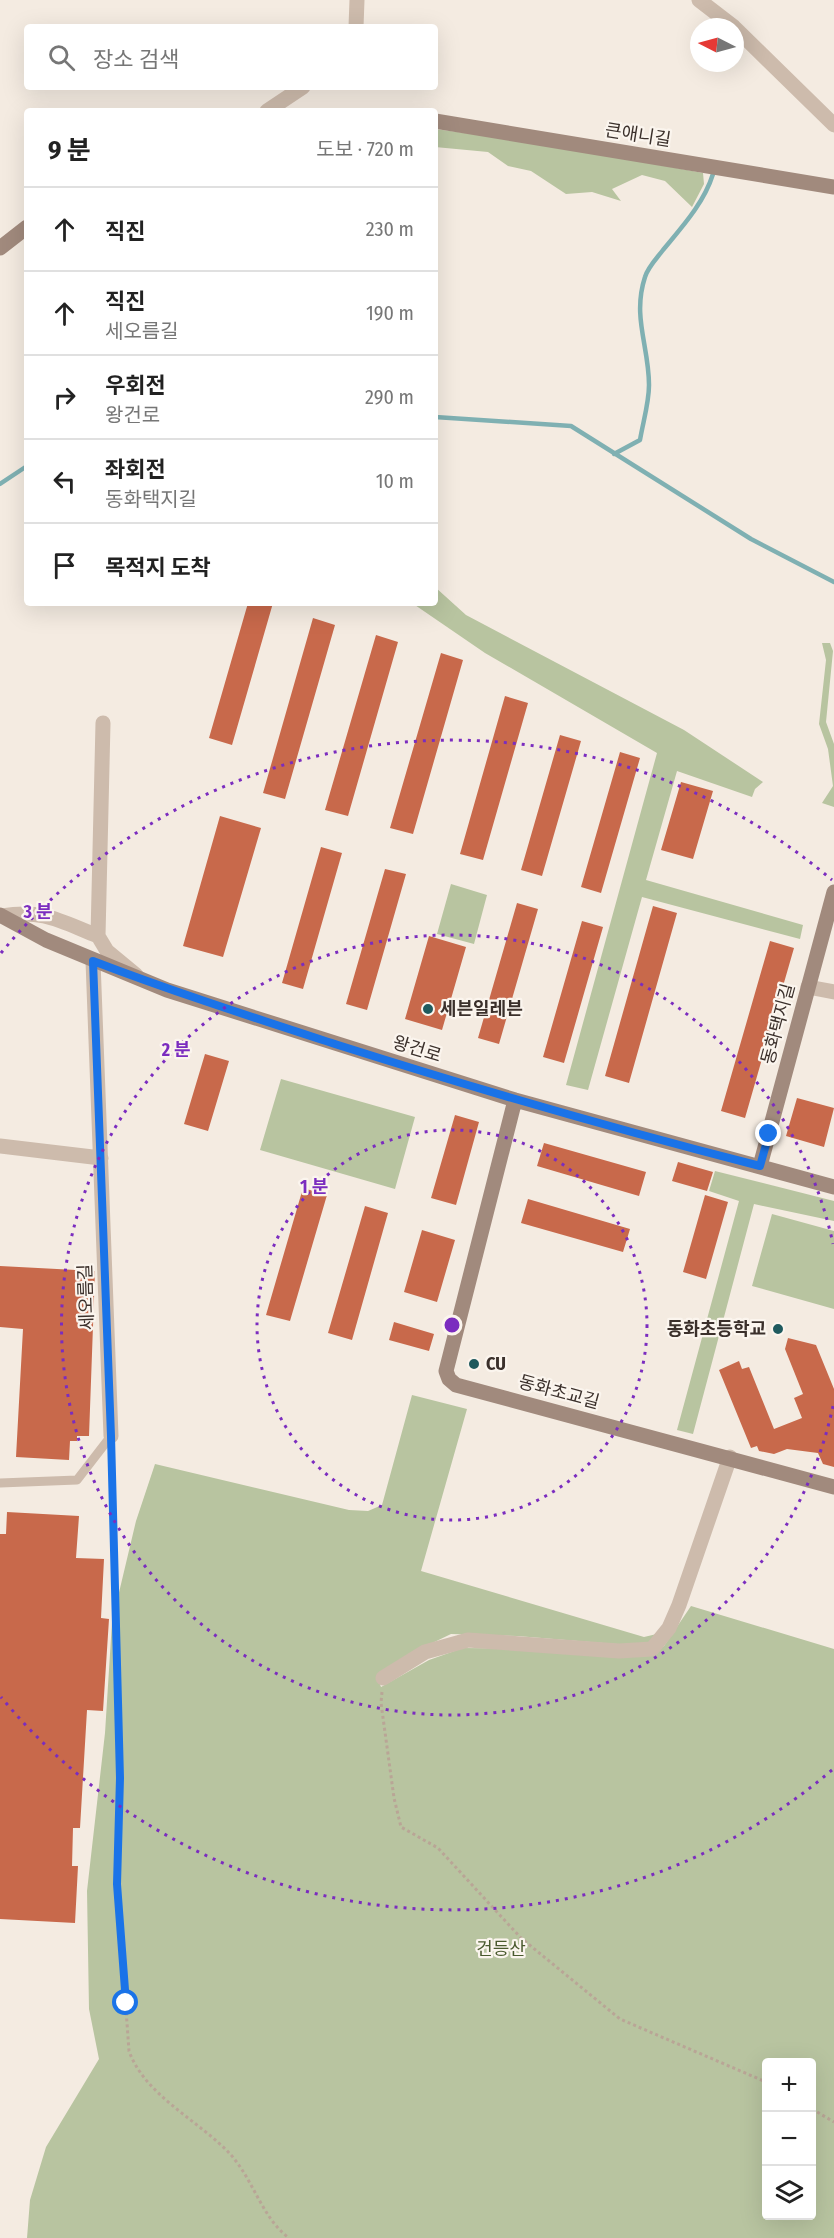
<!DOCTYPE html>
<html lang="ko">
<meta charset="utf-8">
<style>
:root{--surface:#fff;--page:#f2f2f2;--text:#222;--muted:#767676;--line:#e0e0e0}
body{margin:0;font-family:"Fira Sans Condensed","Noto Sans KR",sans-serif;background:var(--page);color:var(--text)}
.controls{position:absolute;right:18px;bottom:18px;display:grid;overflow:hidden;border-radius:6px;box-shadow:0 6px 24px #0002}
.controls button{width:54px;height:54px;display:grid;place-items:center;padding:0;border:0;border-bottom:2px solid var(--line);background:var(--surface);color:var(--text);font:30px sans-serif}
.compass{position:absolute;left:690px;top:18px;width:54px;height:54px;border-radius:50%;background:var(--surface);box-shadow:0 6px 24px #0002;rotate:276deg}
.stop{position:absolute;width:18px;height:18px;margin:-14px;border:4px solid #1a73e8;border-radius:50%;background:#fff}
.stop.end{background:#1a73e8;border-color:#fff;box-shadow:0 2px 6px #0008}
.list{margin:0;padding:0;list-style:none}
h2{display:flex;justify-content:space-between;align-items:center;height:78px;margin:0;padding:0 24px;font-size:26px}
h2 small{font-size:20px;font-weight:400;color:var(--muted)}
.list li{display:grid;grid-template-columns:39px 1fr auto;gap:18px;align-items:center;box-sizing:border-box;height:84px;padding:0 24px;border-top:2px solid var(--line)}
.list b{display:block;font-size:22px;white-space:nowrap}
.list p{margin:0;font-size:20px;white-space:nowrap;color:var(--muted)}
.list em{font-size:20px;font-style:normal;color:var(--muted)}
.icon{flex:none;width:33px;height:33px;fill:none;stroke:currentColor;stroke-width:2;stroke-linecap:round;stroke-linejoin:round}
.map{position:relative;flex:none;width:834px;height:2238px;overflow:hidden}
.search{position:absolute;background:var(--surface);box-shadow:0 6px 24px #0002;left:24px;top:24px;width:414px;height:66px;display:flex;align-items:center;gap:15px;box-sizing:border-box;padding:0 21px;border-radius:6px;color:var(--muted);font-size:22px}
.panel{position:absolute;background:var(--surface);box-shadow:0 6px 24px #0002;left:24px;top:108px;width:414px;height:498px;border-radius:6px}
.map>svg:first-child{display:block}
</style>
<div class="map">
<svg width="834" height="2238" viewBox="0 0 834 2238">
<rect width="100%" height="100%" fill="#f4ebe1"/>
<!-- green -->
<path fill="#b8c4a0" fill-rule="evenodd" d="M 435,129 L 554,145 L 703,173 L 704,184 L 692,207 L 665,181 L 642,175 L 612,189 L 621,201 L 592,192 L 566,194 L 531,171 L 508,166 L 488,152 L 435,147 Z
M 435,587 L 466,615 L 684,730 L 763,782 L 755,789 L 752,797 L 677,771 L 646,880 L 803,925 L 800,939 L 642,897 L 588,1090 L 566,1085 L 657,753 L 485,653 L 412,603 L 435,603 Z
M 822,643 L 830,643 L 833,651 L 826,722 L 834,744 L 834,807 L 822,803 L 833,786 L 828,749 L 819,724 L 826,660 Z
M 451,884 L 487,895 L 474,944 L 437,934 Z
M 281,1079 L 415,1117 L 395,1189 L 260,1150 Z
M 715,1171 L 834,1201 L 834,1221 L 754,1204 L 693,1434 L 677,1430 L 739,1201 L 709,1191 Z
M 772,1214 L 834,1231 L 834,1309 L 752,1286 Z
M 412,1395 L 467,1409 L 421,1571 L 644,1637 L 661,1633 L 648,1643 L 627,1645 L 517,1636 L 451,1634 L 422,1648 L 378,1678 L 381,1687 L 429,1660 L 463,1648 L 657,1650 L 664,1646 L 691,1606 L 834,1649 L 834,2238 L 27,2238 L 30,2200 L 46,2147 L 99,2059 L 89,2009 L 87,1891 L 105,1733 L 112,1622 L 136,1521 L 155,1464 L 349,1510 L 368,1511 L 382,1505 ZM 766,2062 L 812,2062 L 812,2216 L 766,2216 Z"/>
<g fill="none" stroke-linecap="round" stroke-linejoin="round">
<!-- stream -->
<path stroke="#7fb0b2" stroke-width="4.5" d="M 435,417 L 571,426 L 751,539 L 834,582
M 614,454 L 640,440 C 643,422 649,403 649,385 C 649,346 632,317 645,277 C 648,267 657,258 663,250 C 682,227 704,203 713,174
M 0,484 L 27,466"/>
</g>
<!-- building -->
<path fill="#c8694b" d="M 248,603 L 273,603 L 232,745 L 209,738 Z
M 313,618 L 335,625 L 285,799 L 263,793 Z
M 376,635 L 398,642 L 348,816 L 325,810 Z
M 441,653 L 463,660 L 413,834 L 390,828 Z
M 505,696 L 528,703 L 483,860 L 460,854 Z
M 560,735 L 581,741 L 542,876 L 521,870 Z
M 620,752 L 640,758 L 601,893 L 581,887 Z
M 681,782 L 713,791 L 693,859 L 661,850 Z
M 220,816 L 261,828 L 223,957 L 183,946 Z
M 321,847 L 342,853 L 303,989 L 282,983 Z
M 385,869 L 406,874 L 367,1010 L 346,1004 Z
M 517,903 L 538,909 L 499,1044 L 478,1038 Z
M 653,906 L 677,913 L 629,1083 L 605,1076 Z
M 582,921 L 603,927 L 564,1063 L 543,1057 Z
M 429,936 L 466,947 L 442,1030 L 405,1019 Z
M 770,941 L 794,948 L 745,1118 L 721,1111 Z
M 205,1054 L 229,1061 L 208,1131 L 184,1124 Z
M 797,1098 L 834,1108 L 824,1147 L 786,1136 Z
M 455,1115 L 479,1122 L 456,1205 L 431,1198 Z
M 544,1143 L 646,1172 L 639,1196 L 537,1166 Z
M 678,1162 L 713,1172 L 707,1191 L 672,1181 Z
M 303,1188 L 327,1195 L 290,1321 L 266,1315 Z
M 705,1195 L 728,1202 L 706,1279 L 683,1272 Z
M 528,1199 L 630,1229 L 623,1252 L 521,1223 Z
M 365,1206 L 388,1213 L 352,1340 L 328,1333 Z
M 422,1230 L 455,1240 L 437,1302 L 404,1292 Z
M 0,1266 L 95,1271 L 89,1436 L 77,1436 L 77,1441 L 70,1441 L 69,1460 L 16,1457 L 23,1329 L 0,1327 Z
M 394,1322 L 434,1334 L 429,1351 L 389,1340 Z
M 788,1338 L 816,1345 L 834,1389 L 834,1467 L 823,1464 L 818,1453 L 787,1449 L 774,1454 L 759,1451 L 757,1446 L 751,1448 L 719,1370 L 739,1361 L 742,1369 L 749,1367 L 774,1429 L 802,1418 L 794,1398 L 803,1394 L 785,1349 Z
M 7,1512 L 79,1516 L 76,1558 L 104,1559 L 101,1618 L 109,1619 L 103,1711 L 87,1710 L 80,1828 L 73,1828 L 72,1866 L 78,1866 L 75,1923 L 0,1919 L 0,1534 L 6,1534 Z"/>
<g fill="none" stroke-linecap="round" stroke-linejoin="round">
<!-- path -->
<path stroke="#b9a596" stroke-width="3" stroke-dasharray="3 3" stroke-linecap="butt" d="M 111,1455 L 120,1778 L 117,1884 L 129,2051 C 145,2096 200,2121 231,2155 C 254,2181 262,2218 289,2238
M 382,1692 L 381,1703 L 394,1798 L 401,1827 L 438,1848 L 521,1938 L 620,2019 L 766,2082
M 812,2109 L 834,2122"/>
<!-- lane -->
<path stroke="#cdbbac" stroke-width="9" d="M 0,1483 L 77,1480 L 111,1436"/>
<!-- street -->
<path stroke="#cdbbac" stroke-width="15" d="M 699,0 L 734,27
M 356,27 L 357,0
M 735,28 L 834,125
M 267,111 L 303,87
M 103,723 L 98,936 L 107,951 L 136,975
M 2,916 C 43,909 60,921 98,936
M 93,961 L 111,1436
M 808,987 L 834,992
M 0,1146 L 101,1158
M 383,1678 L 425,1652 L 468,1640 L 619,1651 L 652,1649 L 669,1628 L 679,1605 L 730,1457"/>
<!-- secondary -->
<path stroke="#a18a7d" stroke-width="15" d="M 435,121 L 834,187
M 0,248 L 27,227
M 0,915 L 46,940 L 167,990 L 515,1100 L 834,1187
M 515,1100 L 446,1371 L 449,1379 L 456,1385 L 834,1487
M 760,1166 L 834,892"/>
</g>
<g fill="none" stroke-linecap="round" stroke-linejoin="round">
<!-- route -->
<path stroke="#1a73e8" stroke-width="8" d="M 126,2003 L 117,1884 L 120,1778 L 111,1436 L 93,961 C 174,992 255,1018 338,1045 C 477,1089 618,1130 760,1166 L 769,1134"/>
</g>
<!-- distance rings -->
<g fill="none" stroke="#7b2cbf" stroke-width="3" stroke-dasharray="3 6">
<circle cx="452" cy="1325" r="195"/>
<path d="M833 1406A390 390 0 1 1 833 1244"/>
<path d="M832 1770A585 585 0 0 1 1 1697M1 953A585 585 0 0 1 832 880"/>
</g>
<!-- markers -->
<g fill="#1f5a5e" stroke="#fbf5ee" stroke-width="2">
<circle cx="428" cy="1009" r="6"/>
<circle cx="778" cy="1329" r="6"/>
<circle cx="474" cy="1364" r="6"/>
</g>
<g text-anchor="middle" stroke-width="4.5" stroke-linejoin="round" paint-order="stroke">
<!-- street labels -->
<g font-size="18" fill="#3b302b" stroke="#fbf5ee">
<text transform="translate(638 135) rotate(9)" y="6">큰애니길</text>
<text transform="translate(778 1024) rotate(-75)" y="6">동화택지길</text>
<text transform="translate(417 1049) rotate(17)" y="6">왕건로</text>
<text transform="translate(86 1297) rotate(-92)" y="6">세오름길</text>
<text transform="translate(559 1392) rotate(15)" y="6">동화초교길</text>
</g>
<!-- poi labels -->
<g font-size="18" font-weight="bold" fill="#3b302b" stroke="#fbf5ee" text-anchor="start">
<text x="440" y="1015">세븐일레븐</text>
<text x="766" y="1335" text-anchor="end">동화초등학교</text>
<text x="486" y="1370">CU</text>
</g>
<!-- park labels -->
<g font-size="18" fill="#4a5a2e" stroke="#fbf5ee">
<text x="501" y="1955">건등산</text>
</g>
</g>
<circle cx="452" cy="1325" r="9" fill="#7b2cbf" stroke="#fbf5ee" stroke-width="3"/>
<g font-size="18" text-anchor="middle" font-weight="bold" fill="#7b2cbf" stroke="#fbf5ee" stroke-width="4.5" stroke-linejoin="round" paint-order="stroke">
<text x="38" y="918">3 분</text>
<text x="176" y="1056">2 분</text>
<text x="314" y="1193">1 분</text>
</g>
</svg>
<div class="controls">
<button>+</button>
<button>−</button>
<button><svg class="icon" aria-label="layers" viewBox="0 0 24 24"><path d="M12 4l9 5-9 5-9-5zM3 14l9 5 9-5"/></svg></button>
</div>
<svg class="compass" viewBox="-18 -18 36 36"><path d="M0-13l5 13h-10z" fill="#e53935"/><path d="M0 13l5-13h-10z" fill="#767676"/></svg>
<div class="stop" style="left:126px;top:2003px"></div>
<div class="stop end" style="left:769px;top:1134px"></div>
<div class="search"><svg class="icon" aria-label="search" viewBox="0 0 24 24"><circle cx="10" cy="10" r="6"/><path d="M15 15l6 6"/></svg>장소 검색</div>
<section class="panel">
<h2>9 분<small>도보 · 720 m</small></h2>
<ul class="list">
<li><svg class="icon" aria-label="ahead" viewBox="0 0 24 24"><path d="M12 20V5M6 11l6-6 6 6"/></svg><div><b>직진</b></div><em>230 m</em></li>
<li><svg class="icon" aria-label="ahead" viewBox="0 0 24 24"><path d="M12 20V5M6 11l6-6 6 6"/></svg><div><b>직진</b><p>세오름길</p></div><em>190 m</em></li>
<li><svg class="icon" aria-label="right" viewBox="0 0 24 24"><path d="M7 20v-9h11M14 6l5 5-5 5"/></svg><div><b>우회전</b><p>왕건로</p></div><em>290 m</em></li>
<li><svg class="icon" aria-label="left" viewBox="0 0 24 24"><path d="M17 20v-9H6M10 6l-5 5 5 5"/></svg><div><b>좌회전</b><p>동화택지길</p></div><em>10 m</em></li>
<li><svg class="icon" aria-label="arrive" viewBox="0 0 24 24"><path d="M6 21V4h12l-3 4 3 4H6"/></svg><div><b>목적지 도착</b></div></li>
</ul>
</section>
</div>
